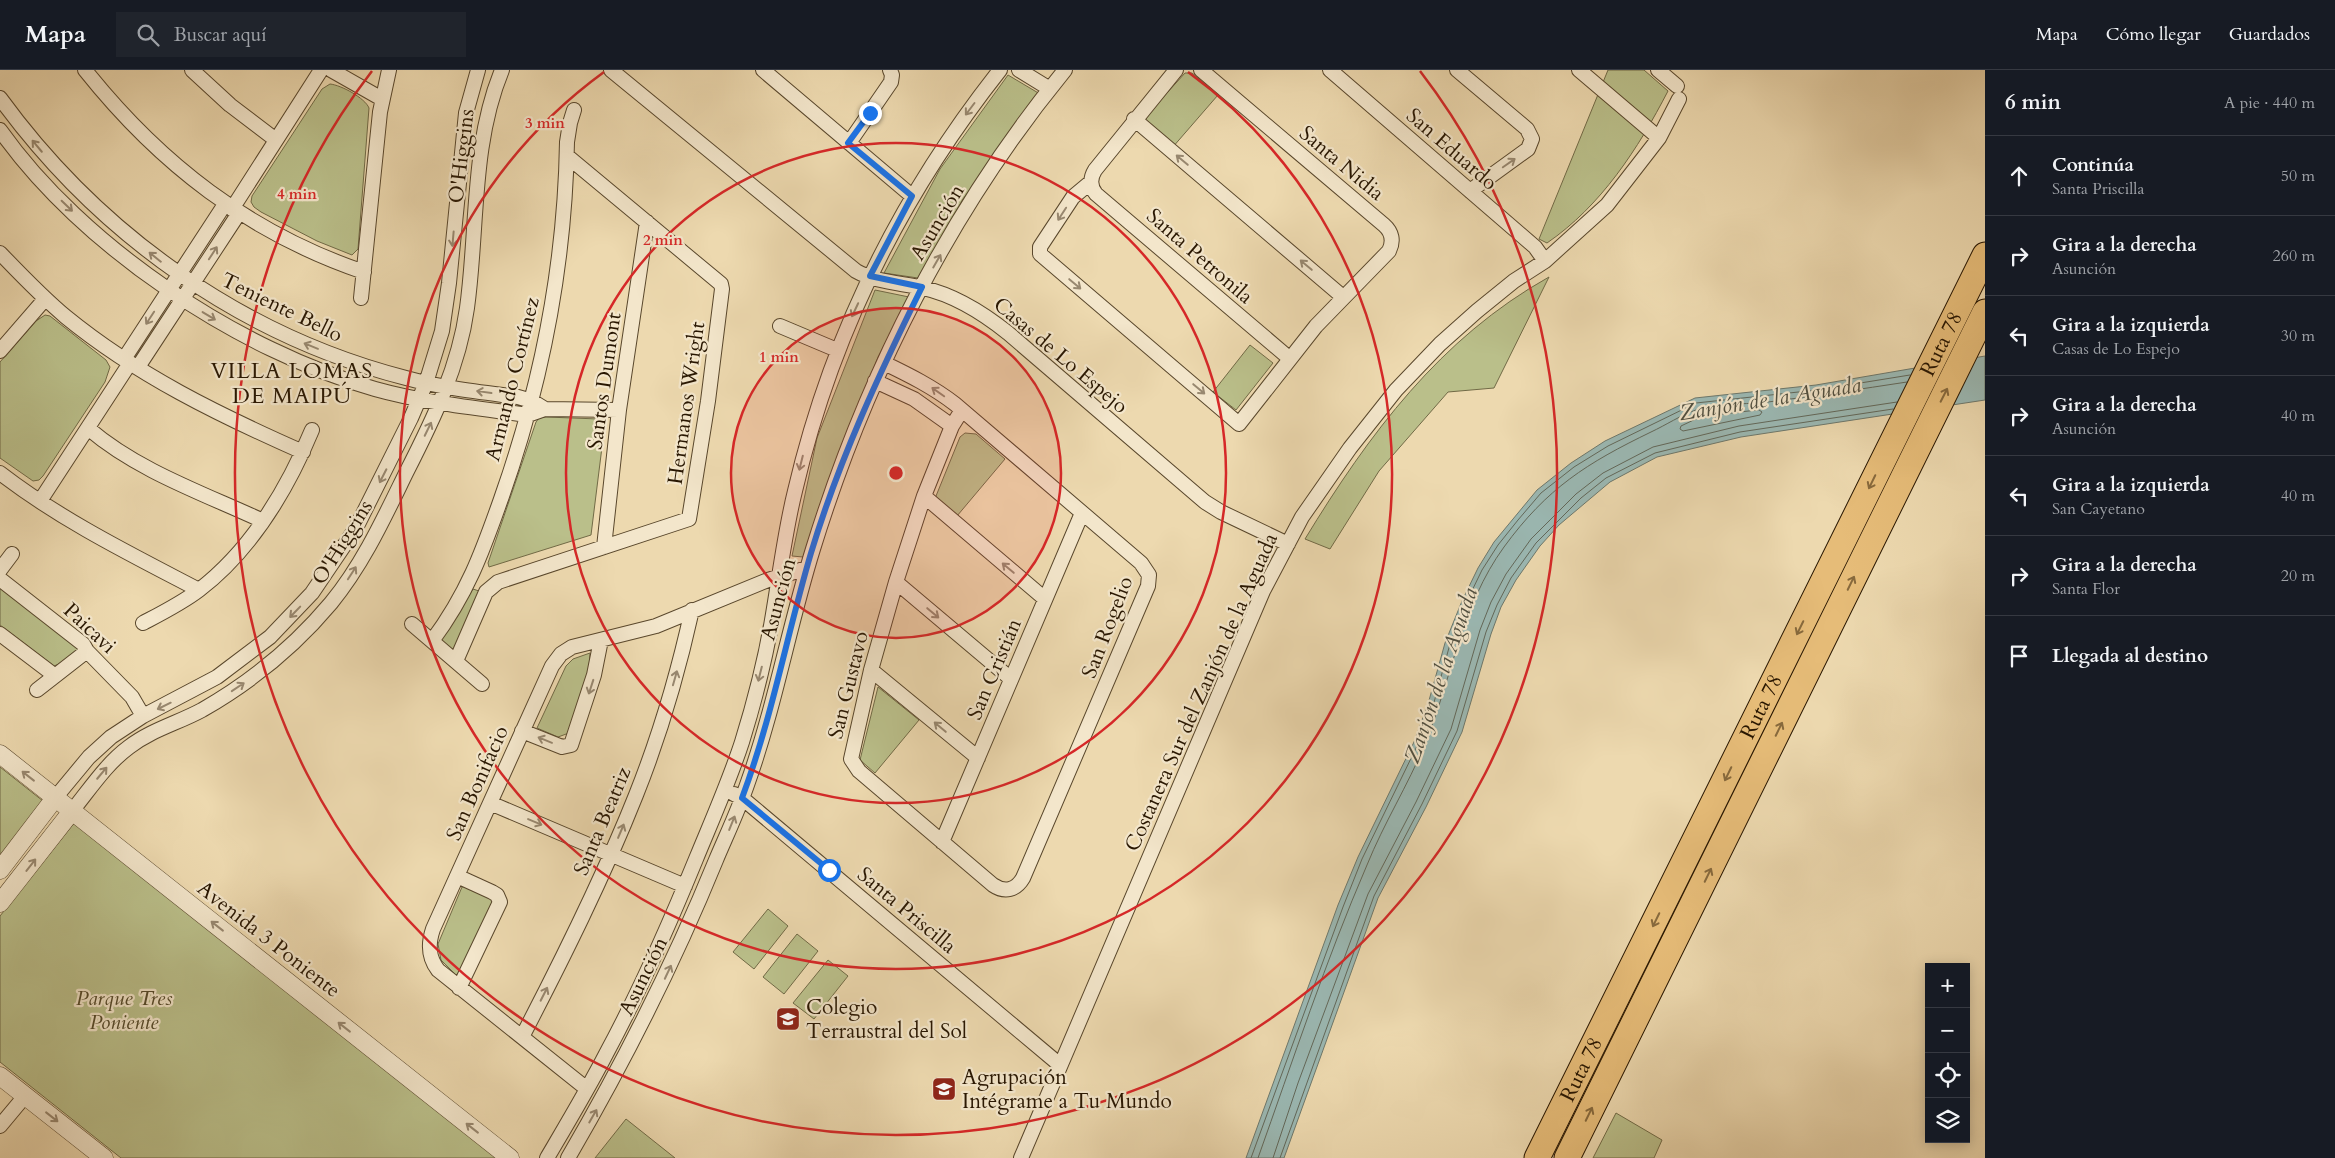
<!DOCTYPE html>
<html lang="es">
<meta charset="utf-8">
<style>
:root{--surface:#171b24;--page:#20242c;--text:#f1f3f6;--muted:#9ea1a6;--line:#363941}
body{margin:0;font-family:Cardo,serif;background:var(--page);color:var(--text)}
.controls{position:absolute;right:15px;bottom:15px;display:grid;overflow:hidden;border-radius:0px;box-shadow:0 2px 12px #0003}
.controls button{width:45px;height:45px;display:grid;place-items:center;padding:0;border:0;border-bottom:1px solid var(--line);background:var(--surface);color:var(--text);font:25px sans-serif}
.stop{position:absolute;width:15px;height:15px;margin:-11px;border:4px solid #1a73e8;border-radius:50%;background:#fff}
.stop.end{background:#1a73e8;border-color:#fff;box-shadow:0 1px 5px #0008}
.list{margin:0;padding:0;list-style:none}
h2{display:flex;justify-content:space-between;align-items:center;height:65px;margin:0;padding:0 20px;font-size:21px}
h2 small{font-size:16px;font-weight:400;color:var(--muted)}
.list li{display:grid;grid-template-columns:32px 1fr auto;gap:15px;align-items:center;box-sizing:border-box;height:80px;padding:0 20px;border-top:1px solid var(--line)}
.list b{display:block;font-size:19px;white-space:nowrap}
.list p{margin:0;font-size:16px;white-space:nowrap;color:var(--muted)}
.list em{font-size:16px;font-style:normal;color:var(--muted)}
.icon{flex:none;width:28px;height:28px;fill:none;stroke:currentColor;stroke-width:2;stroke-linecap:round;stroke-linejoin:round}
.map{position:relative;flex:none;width:1985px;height:1088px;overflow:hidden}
header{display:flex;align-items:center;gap:30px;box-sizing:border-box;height:70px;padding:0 25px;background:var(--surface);border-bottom:1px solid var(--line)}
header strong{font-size:24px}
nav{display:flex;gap:28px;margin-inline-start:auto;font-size:18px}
.search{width:350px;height:45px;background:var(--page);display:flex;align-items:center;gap:12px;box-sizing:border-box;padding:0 18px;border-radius:0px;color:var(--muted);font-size:19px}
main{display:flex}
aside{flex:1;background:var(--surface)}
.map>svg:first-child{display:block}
</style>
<header>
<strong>Mapa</strong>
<div class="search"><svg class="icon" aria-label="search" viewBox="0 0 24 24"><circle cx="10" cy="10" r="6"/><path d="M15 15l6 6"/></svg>Buscar aquí</div>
<nav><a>Mapa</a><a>Cómo llegar</a><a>Guardados</a></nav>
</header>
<main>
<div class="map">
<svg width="1985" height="1088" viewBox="0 0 1985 1088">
<rect width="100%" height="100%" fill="#edd9af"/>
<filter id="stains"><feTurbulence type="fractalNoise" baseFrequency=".004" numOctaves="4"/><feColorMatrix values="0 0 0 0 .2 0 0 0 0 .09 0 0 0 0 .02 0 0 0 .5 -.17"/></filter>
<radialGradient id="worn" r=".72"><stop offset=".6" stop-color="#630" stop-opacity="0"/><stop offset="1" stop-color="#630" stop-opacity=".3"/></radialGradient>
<!-- green -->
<path fill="#babf8a" stroke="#716a46" d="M 1608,0 L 1644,0 L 1668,21 C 1638,79 1601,136 1547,173 L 1539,169 Z
M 1185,3 L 1192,3 L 1218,25 L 1172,78 L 1145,50 L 1147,45 Z
M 1008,5 L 1040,24 L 963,129 L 918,208 L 884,203 L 940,99 Z
M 330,14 C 341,15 365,28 369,38 L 358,179 L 352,185 L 317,171 L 261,142 L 254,137 L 251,132 L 252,126 L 322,19 Z
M 1549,207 L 1494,318 L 1448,322 L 1379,401 L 1330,479 L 1305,469 C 1369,364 1440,268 1549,207 Z
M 875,220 L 909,227 L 878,287 L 803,487 L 792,486 L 817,368 Z
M 45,245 L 50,246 L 106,290 L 110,297 L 105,312 L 43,406 L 39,410 L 33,411 L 0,388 L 0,292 L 36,251 Z
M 1250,275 L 1273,293 L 1236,340 L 1213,322 Z
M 546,347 L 599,349 L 605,353 L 591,465 L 489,497 L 488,493 L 536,352 L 539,348 Z
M 965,363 L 976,364 L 1005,389 L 957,446 L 936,429 L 936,426 L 960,367 Z
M 0,518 L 79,578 L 78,586 L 54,596 L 0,555 Z
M 473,519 L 479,521 L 453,582 L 440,570 Z
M 590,583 L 589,600 L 569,663 L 558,667 L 537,658 L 566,596 L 573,589 Z
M 878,617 L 919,650 L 875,703 L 860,690 Z
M 0,697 L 43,731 L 0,787 Z
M 75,752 L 499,1088 L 121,1088 L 0,992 L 0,846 Z
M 470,816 L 494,827 L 496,836 L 463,902 L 456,905 L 441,890 L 438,874 L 462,817 Z
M 768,839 L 788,856 L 754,899 L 733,882 Z
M 797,864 L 818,881 L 784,924 L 763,907 Z
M 828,890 L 848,906 L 814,949 L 793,933 Z
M 1616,1043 L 1662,1070 L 1654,1088 L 1593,1088 Z
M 626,1049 L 675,1088 L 595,1088 Z"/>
<!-- water -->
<path fill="#9bb9b4" stroke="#6d786c" d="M 1985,286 L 1985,330 L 1741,367 L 1657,387 L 1610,412 L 1559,455 L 1540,476 L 1516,510 L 1501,537 L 1491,564 L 1462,662 L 1426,737 L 1378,828 L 1284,1088 L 1246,1088 L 1338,835 L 1358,787 L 1414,672 L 1428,634 L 1445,573 L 1462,531 L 1478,498 L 1494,472 L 1537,420 L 1571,393 L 1605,371 L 1695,328 L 1816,315 Z"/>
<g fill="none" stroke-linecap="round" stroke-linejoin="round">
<!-- shore -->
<path stroke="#62685a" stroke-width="1" d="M 1759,340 L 1762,342 L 1760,345 L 1683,361 L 1680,359 L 1681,356 L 1700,347 Z
M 1251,1088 L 1343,837 L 1362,789 L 1418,674 L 1433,636 L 1450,574 L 1466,533 L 1482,500 L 1498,475 L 1518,450 L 1541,423 L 1574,397 L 1608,376 L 1696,333 L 1817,320 L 1910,305
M 1258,1088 C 1293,990 1326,890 1367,795 C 1384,753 1408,715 1425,674 C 1452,608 1461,536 1504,477 C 1547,418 1587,393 1651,362 C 1666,355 1681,345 1696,340 C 1712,334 1750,334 1768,332 C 1815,326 1861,319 1907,312
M 1273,1088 L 1298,1013 L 1368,824 L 1416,732 L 1451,659 L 1480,560 L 1491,532 L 1506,504 L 1531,469 L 1576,424 L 1603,403 L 1653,377 L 1739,356 L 1897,332
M 1280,1088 L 1374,826 L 1422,734 L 1457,661 L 1486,562 L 1497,535 L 1511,508 L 1536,473 L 1581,428 L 1606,408 L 1655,383 L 1740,362 L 1893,339"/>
<defs>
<path id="minor" d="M 85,0 C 160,94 249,163 364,202
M 192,0 L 230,35 L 276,70
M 331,0 L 382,29
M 611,0 L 856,201 C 875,212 901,213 923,218 C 955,225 983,243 1008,263 L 1205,432 L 1221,442 L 1288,474
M 763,0 L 912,126
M 1019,0 L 1050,19
M 1176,0 L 1095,100 C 1090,108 1090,117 1096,124 L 1289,288
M 1330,0 L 1535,177 L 1545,191
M 1457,0 L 1527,59 L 1532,69 L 1528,79 L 1470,121
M 1579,0 L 1659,68
M 1658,0 L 1677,16
M 0,28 C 99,164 242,266 406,308 C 442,318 480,322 518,327 L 532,331 L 545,339 L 619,340
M 1134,49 L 1343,227
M 0,60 C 82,176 239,281 375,319 C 425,333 477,338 528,345 L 545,339
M 849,73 L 891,12 L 892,5 L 890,0
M 1091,112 L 1073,127 L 1040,177 L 1040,184 L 1239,354 L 1316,256 L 1389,181 C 1394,171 1392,162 1384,155 L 1201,0
M 232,139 L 321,0
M 0,183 C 21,205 42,227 66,247 C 137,305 219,345 303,382
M 361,228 L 380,42 L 389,0
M 780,256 L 837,280
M 0,281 L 45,229
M 124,289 L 225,134
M 884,293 C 909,305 933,317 955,334 L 1141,493 L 1149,505 L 1148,516 L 1023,808 C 1016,820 1005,823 993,815 L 859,701 L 851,689 L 871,600 L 896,512 L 924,426 L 952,356 L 962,340
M 138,297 L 239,143
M 875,311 L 914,329 L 952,356
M 89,359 C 138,401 205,424 263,451
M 0,403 C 61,450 130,484 199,520
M 924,426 L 1045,529
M 40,431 L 130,293
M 604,477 L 619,340 L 647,152
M 0,500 L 12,484
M 0,509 L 83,574 L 87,581 L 132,627 L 143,646
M 896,512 L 1011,609
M 143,553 C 162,543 182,533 199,520 C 251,480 287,420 312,360
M 412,554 L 482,614
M 0,564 L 54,605
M 432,571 C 467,524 482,483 501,429 C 542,313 565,195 567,72 L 570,53 L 574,40
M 456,591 L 486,522 L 498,512 L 689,449 L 708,331 L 722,219 L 721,214 L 567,86
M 871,600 L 978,688
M 37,620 L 87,581
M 522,661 L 562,677 L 571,675 L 594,605 L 601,570
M 734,724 L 742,728 L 1060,995
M 55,728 L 89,687 L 111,667 L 143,646 L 217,607 L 270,567 L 312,523 L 356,458 L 411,348 L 426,313 L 442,261 L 449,213 L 466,43 L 478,0
M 490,733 L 685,816
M 72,741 C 90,719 106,694 129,677 C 151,660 178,653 202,640 C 251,612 295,576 331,533 C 363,494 384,448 406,403 C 433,350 459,297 467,238 C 478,159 471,75 502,0
M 942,772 L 1082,443
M 457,806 L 492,822 L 497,825 L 500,832 L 459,918
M 522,967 C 563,888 603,808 636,725 C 660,665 678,603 692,540
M 587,1019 L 438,900 C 428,887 428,874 433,859 L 552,596 L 561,584 L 572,577 L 656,556 L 768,510 L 807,498
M 0,1056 L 25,1026
M 547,1088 C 567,1054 588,1019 606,984 C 640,921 669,855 696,789 C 712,750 729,712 742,672 C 755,630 766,587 773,544 C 780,503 785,461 795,421 C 831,266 902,124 1000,0
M 568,1088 C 624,992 674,893 716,790 C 727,764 739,739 748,712 C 775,636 789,556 813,479 C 866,307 950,140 1065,0
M 1021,1088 L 1263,521 L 1302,447 L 1350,378 L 1396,320 L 1440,274 L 1477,241 L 1514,211 L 1545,191 L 1607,135 L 1659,68 L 1679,29"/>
<path id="tertiary" d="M 0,684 L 510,1088
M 0,800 L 55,728
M 0,833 L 72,741
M 0,1006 L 104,1088"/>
<g id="motorway">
<path id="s1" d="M 1537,1088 L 1985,185"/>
<path d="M 1567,1088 L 1985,242"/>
</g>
</defs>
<!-- minor casing -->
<use href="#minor" stroke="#59472c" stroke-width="16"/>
<!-- tertiary casing -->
<use href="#tertiary" stroke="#59472c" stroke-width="19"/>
<!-- motorway casing -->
<use href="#motorway" stroke="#281601" stroke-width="27"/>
<!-- minor -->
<use href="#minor" stroke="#f3e6cb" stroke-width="14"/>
<!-- tertiary -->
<use href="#tertiary" stroke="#f3e6cb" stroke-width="18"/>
<!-- motorway -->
<use href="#motorway" stroke="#e6bc78" stroke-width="25"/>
</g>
<!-- one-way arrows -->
<defs><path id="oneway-shaft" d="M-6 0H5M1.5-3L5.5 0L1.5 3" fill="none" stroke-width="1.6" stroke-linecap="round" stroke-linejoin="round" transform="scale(1.25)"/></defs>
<g stroke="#988870">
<use href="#oneway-shaft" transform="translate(970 39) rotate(127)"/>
<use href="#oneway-shaft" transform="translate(37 76) rotate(-130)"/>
<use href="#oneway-shaft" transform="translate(1182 90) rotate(-140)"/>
<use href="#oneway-shaft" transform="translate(1509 93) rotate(-35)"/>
<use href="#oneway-shaft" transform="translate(67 136) rotate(44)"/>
<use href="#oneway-shaft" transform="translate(1062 144) rotate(123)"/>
<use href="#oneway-shaft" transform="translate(453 169) rotate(95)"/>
<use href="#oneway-shaft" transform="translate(213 183) rotate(-57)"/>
<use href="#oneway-shaft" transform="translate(155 187) rotate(-141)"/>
<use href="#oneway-shaft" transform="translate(937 191) rotate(-60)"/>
<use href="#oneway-shaft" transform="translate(1306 195) rotate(-140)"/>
<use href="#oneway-shaft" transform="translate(1075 214) rotate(40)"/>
<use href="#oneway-shaft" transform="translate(855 240) rotate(115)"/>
<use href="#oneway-shaft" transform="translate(209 246) rotate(31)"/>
<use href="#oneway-shaft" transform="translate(150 248) rotate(123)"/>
<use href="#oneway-shaft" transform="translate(311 276) rotate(-158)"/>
<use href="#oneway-shaft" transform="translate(1199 319) rotate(40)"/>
<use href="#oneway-shaft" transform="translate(484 322) rotate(-172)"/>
<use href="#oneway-shaft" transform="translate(938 322) rotate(-145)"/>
<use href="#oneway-shaft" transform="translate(428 359) rotate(-64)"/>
<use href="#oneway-shaft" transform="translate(801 393) rotate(104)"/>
<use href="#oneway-shaft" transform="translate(383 406) rotate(117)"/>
<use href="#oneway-shaft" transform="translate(1008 498) rotate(-140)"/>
<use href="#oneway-shaft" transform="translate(352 503) rotate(-57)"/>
<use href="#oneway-shaft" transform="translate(295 542) rotate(134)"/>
<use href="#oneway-shaft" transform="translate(933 543) rotate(40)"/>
<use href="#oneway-shaft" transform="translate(760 604) rotate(104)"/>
<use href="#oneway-shaft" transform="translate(675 608) rotate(-74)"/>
<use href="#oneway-shaft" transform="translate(238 617) rotate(-34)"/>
<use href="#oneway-shaft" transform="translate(591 617) rotate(108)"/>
<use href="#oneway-shaft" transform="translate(164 636) rotate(154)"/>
<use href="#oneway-shaft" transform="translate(940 657) rotate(-140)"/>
<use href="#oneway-shaft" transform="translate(545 670) rotate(-158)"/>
<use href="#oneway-shaft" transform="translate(102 703) rotate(-50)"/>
<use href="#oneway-shaft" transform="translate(28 706) rotate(-142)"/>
<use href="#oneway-shaft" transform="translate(535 752) rotate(23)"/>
<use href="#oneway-shaft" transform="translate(732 753) rotate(-68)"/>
<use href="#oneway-shaft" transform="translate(621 761) rotate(-67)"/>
<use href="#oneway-shaft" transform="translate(31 795) rotate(-52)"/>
<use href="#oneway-shaft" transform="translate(217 856) rotate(-142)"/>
<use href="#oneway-shaft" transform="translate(668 902) rotate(-65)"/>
<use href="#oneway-shaft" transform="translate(544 924) rotate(-63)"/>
<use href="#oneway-shaft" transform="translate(344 957) rotate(-142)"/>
<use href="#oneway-shaft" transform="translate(593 1046) rotate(-60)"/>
<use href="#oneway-shaft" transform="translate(52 1047) rotate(38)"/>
<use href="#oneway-shaft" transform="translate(472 1058) rotate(-142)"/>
</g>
<g stroke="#87693c">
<use href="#oneway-shaft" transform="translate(1944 325) rotate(-63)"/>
<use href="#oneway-shaft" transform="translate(1872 412) rotate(116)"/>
<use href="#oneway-shaft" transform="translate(1851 513) rotate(-64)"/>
<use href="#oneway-shaft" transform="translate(1800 558) rotate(116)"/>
<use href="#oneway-shaft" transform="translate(1779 659) rotate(-64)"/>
<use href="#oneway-shaft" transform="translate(1728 704) rotate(116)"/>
<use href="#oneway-shaft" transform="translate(1708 805) rotate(-64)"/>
<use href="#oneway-shaft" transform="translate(1656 850) rotate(116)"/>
<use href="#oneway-shaft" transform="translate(1589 1044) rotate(-64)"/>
</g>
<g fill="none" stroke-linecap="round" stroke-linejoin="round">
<!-- route -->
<path stroke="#1a73e8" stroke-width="6" d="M 829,800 L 742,728 C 772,648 787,564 811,483 C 839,390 879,304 922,217 L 870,206 L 912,126 L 848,73 L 870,43"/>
</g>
<!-- distance rings -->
<circle cx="896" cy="403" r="165" fill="#d62828" fill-opacity=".12"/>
<g fill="none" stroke="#d62828" stroke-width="2.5">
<circle cx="896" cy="403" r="165"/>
<circle cx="896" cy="403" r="330"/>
<path d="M1188 2A496 496 0 1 1 604 2"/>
<path d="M1420 1A661 661 0 1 1 372 1"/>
</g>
<!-- icons -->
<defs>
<symbol id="school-square" viewBox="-11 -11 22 22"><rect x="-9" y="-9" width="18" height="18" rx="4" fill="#8f2418" stroke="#f3e6cb"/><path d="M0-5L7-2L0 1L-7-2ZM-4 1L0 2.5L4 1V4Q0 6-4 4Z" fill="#fff"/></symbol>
</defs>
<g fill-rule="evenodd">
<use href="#school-square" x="774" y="935" width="28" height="28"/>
<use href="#school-square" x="930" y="1005" width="28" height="28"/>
</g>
<g text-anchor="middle" stroke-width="4.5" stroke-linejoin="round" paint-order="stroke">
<!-- street labels -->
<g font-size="21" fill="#281601" stroke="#f3e6cb">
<text transform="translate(1452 79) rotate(41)" y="7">San Eduardo</text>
<text transform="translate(461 86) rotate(-83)" y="7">O'Higgins</text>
<text transform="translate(1342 93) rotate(40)" y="7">Santa Nidia</text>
<text transform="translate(937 152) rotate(-59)" y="7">Asunción</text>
<text transform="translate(1200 186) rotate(41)" y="7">Santa Petronila</text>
<text transform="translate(282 237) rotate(26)" y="7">Teniente Bello</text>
<text dy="7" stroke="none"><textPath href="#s1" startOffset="909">Ruta 78</textPath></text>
<text transform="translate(1061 285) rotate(40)" y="7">Casas de Lo Espejo</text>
<text transform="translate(512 309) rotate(-76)" y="7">Armando Cortínez</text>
<text transform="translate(604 311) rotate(-82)" y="7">Santos Dumont</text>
<text transform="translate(686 333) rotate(-82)" y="7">Hermanos Wright</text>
<text transform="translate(342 472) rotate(-58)" y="7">O'Higgins</text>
<text transform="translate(778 529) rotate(-75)" y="7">Asunción</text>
<text transform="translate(1107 557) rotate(-69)" y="7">San Rogelio</text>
<text transform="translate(90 558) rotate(43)" y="7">Paicavi</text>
<text transform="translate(994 599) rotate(-67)" y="7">San Cristián</text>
<text transform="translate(848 615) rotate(-76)" y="7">San Gustavo</text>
<text transform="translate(1201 622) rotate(-66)" y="7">Costanera Sur del Zanjón de la Aguada</text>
<text dy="7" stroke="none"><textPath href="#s1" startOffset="504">Ruta 78</textPath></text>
<text transform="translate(477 713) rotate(-66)" y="7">San Bonifacio</text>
<text transform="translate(602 751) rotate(-67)" y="7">Santa Beatriz</text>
<text transform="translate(907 840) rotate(40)" y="7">Santa Priscilla</text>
<text transform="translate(269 869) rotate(38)" y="7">Avenida 3 Poniente</text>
<text transform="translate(643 906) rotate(-64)" y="7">Asunción</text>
<text dy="7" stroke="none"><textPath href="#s1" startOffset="99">Ruta 78</textPath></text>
</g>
<!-- park labels -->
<g font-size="21" font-style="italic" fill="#54492a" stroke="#f3e6cb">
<text x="124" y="935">Parque Tres<tspan x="124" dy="24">Poniente</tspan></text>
</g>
<!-- poi labels -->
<g font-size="21" fill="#281601" stroke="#f3e6cb" text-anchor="start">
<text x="806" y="944">Colegio<tspan x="806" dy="24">Terraustral del Sol</tspan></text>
<text x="962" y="1014">Agrupación<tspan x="962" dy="24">Intégrame a Tu Mundo</tspan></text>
</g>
<!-- neighbourhood labels -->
<g font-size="22" letter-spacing="1" fill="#281601" stroke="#f3e6cb">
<text x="292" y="308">VILLA LOMAS<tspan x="292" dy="25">DE MAIPÚ</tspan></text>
</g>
<!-- water labels -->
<g font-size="22" font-style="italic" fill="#504f40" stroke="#f3e6cb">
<text transform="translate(1770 328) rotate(-9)" y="8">Zanjón de la Aguada</text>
<text transform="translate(1440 605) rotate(-71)" y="8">Zanjón de la Aguada</text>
</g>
</g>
<circle cx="896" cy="403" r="8" fill="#d62828" stroke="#f3e6cb" stroke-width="2.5"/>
<g font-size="15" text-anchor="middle" font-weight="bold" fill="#d62828" stroke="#f3e6cb" stroke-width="4.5" stroke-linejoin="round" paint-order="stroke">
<text x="545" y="58">3 min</text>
<text x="297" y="129">4 min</text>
<text x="663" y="175">2 min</text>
<text x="779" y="292">1 min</text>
</g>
<rect width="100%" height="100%" filter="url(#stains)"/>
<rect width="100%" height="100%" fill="url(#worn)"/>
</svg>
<div class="controls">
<button>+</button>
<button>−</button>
<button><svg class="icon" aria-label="locate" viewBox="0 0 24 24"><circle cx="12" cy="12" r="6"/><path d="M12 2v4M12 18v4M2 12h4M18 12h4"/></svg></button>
<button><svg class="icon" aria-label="layers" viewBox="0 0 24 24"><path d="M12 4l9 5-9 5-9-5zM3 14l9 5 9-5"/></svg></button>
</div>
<div class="stop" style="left:829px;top:800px"></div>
<div class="stop end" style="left:870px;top:43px"></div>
</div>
<aside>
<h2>6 min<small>A pie · 440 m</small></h2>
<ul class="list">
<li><svg class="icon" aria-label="ahead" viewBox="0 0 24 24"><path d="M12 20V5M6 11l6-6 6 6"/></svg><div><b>Continúa</b><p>Santa Priscilla</p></div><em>50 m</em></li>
<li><svg class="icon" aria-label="right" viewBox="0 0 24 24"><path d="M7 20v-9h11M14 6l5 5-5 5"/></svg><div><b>Gira a la derecha</b><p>Asunción</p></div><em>260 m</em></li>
<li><svg class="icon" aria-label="left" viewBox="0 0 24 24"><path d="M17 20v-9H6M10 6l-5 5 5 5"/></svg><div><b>Gira a la izquierda</b><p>Casas de Lo Espejo</p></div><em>30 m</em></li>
<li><svg class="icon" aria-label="right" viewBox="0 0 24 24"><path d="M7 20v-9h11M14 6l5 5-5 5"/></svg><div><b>Gira a la derecha</b><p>Asunción</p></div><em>40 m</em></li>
<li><svg class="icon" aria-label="left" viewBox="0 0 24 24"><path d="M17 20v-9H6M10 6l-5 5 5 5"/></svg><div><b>Gira a la izquierda</b><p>San Cayetano</p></div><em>40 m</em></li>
<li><svg class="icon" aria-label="right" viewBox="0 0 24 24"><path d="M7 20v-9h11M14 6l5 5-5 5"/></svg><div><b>Gira a la derecha</b><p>Santa Flor</p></div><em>20 m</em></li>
<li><svg class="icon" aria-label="arrive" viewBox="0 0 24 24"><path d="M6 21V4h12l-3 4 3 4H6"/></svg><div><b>Llegada al destino</b></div></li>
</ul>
</aside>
</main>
